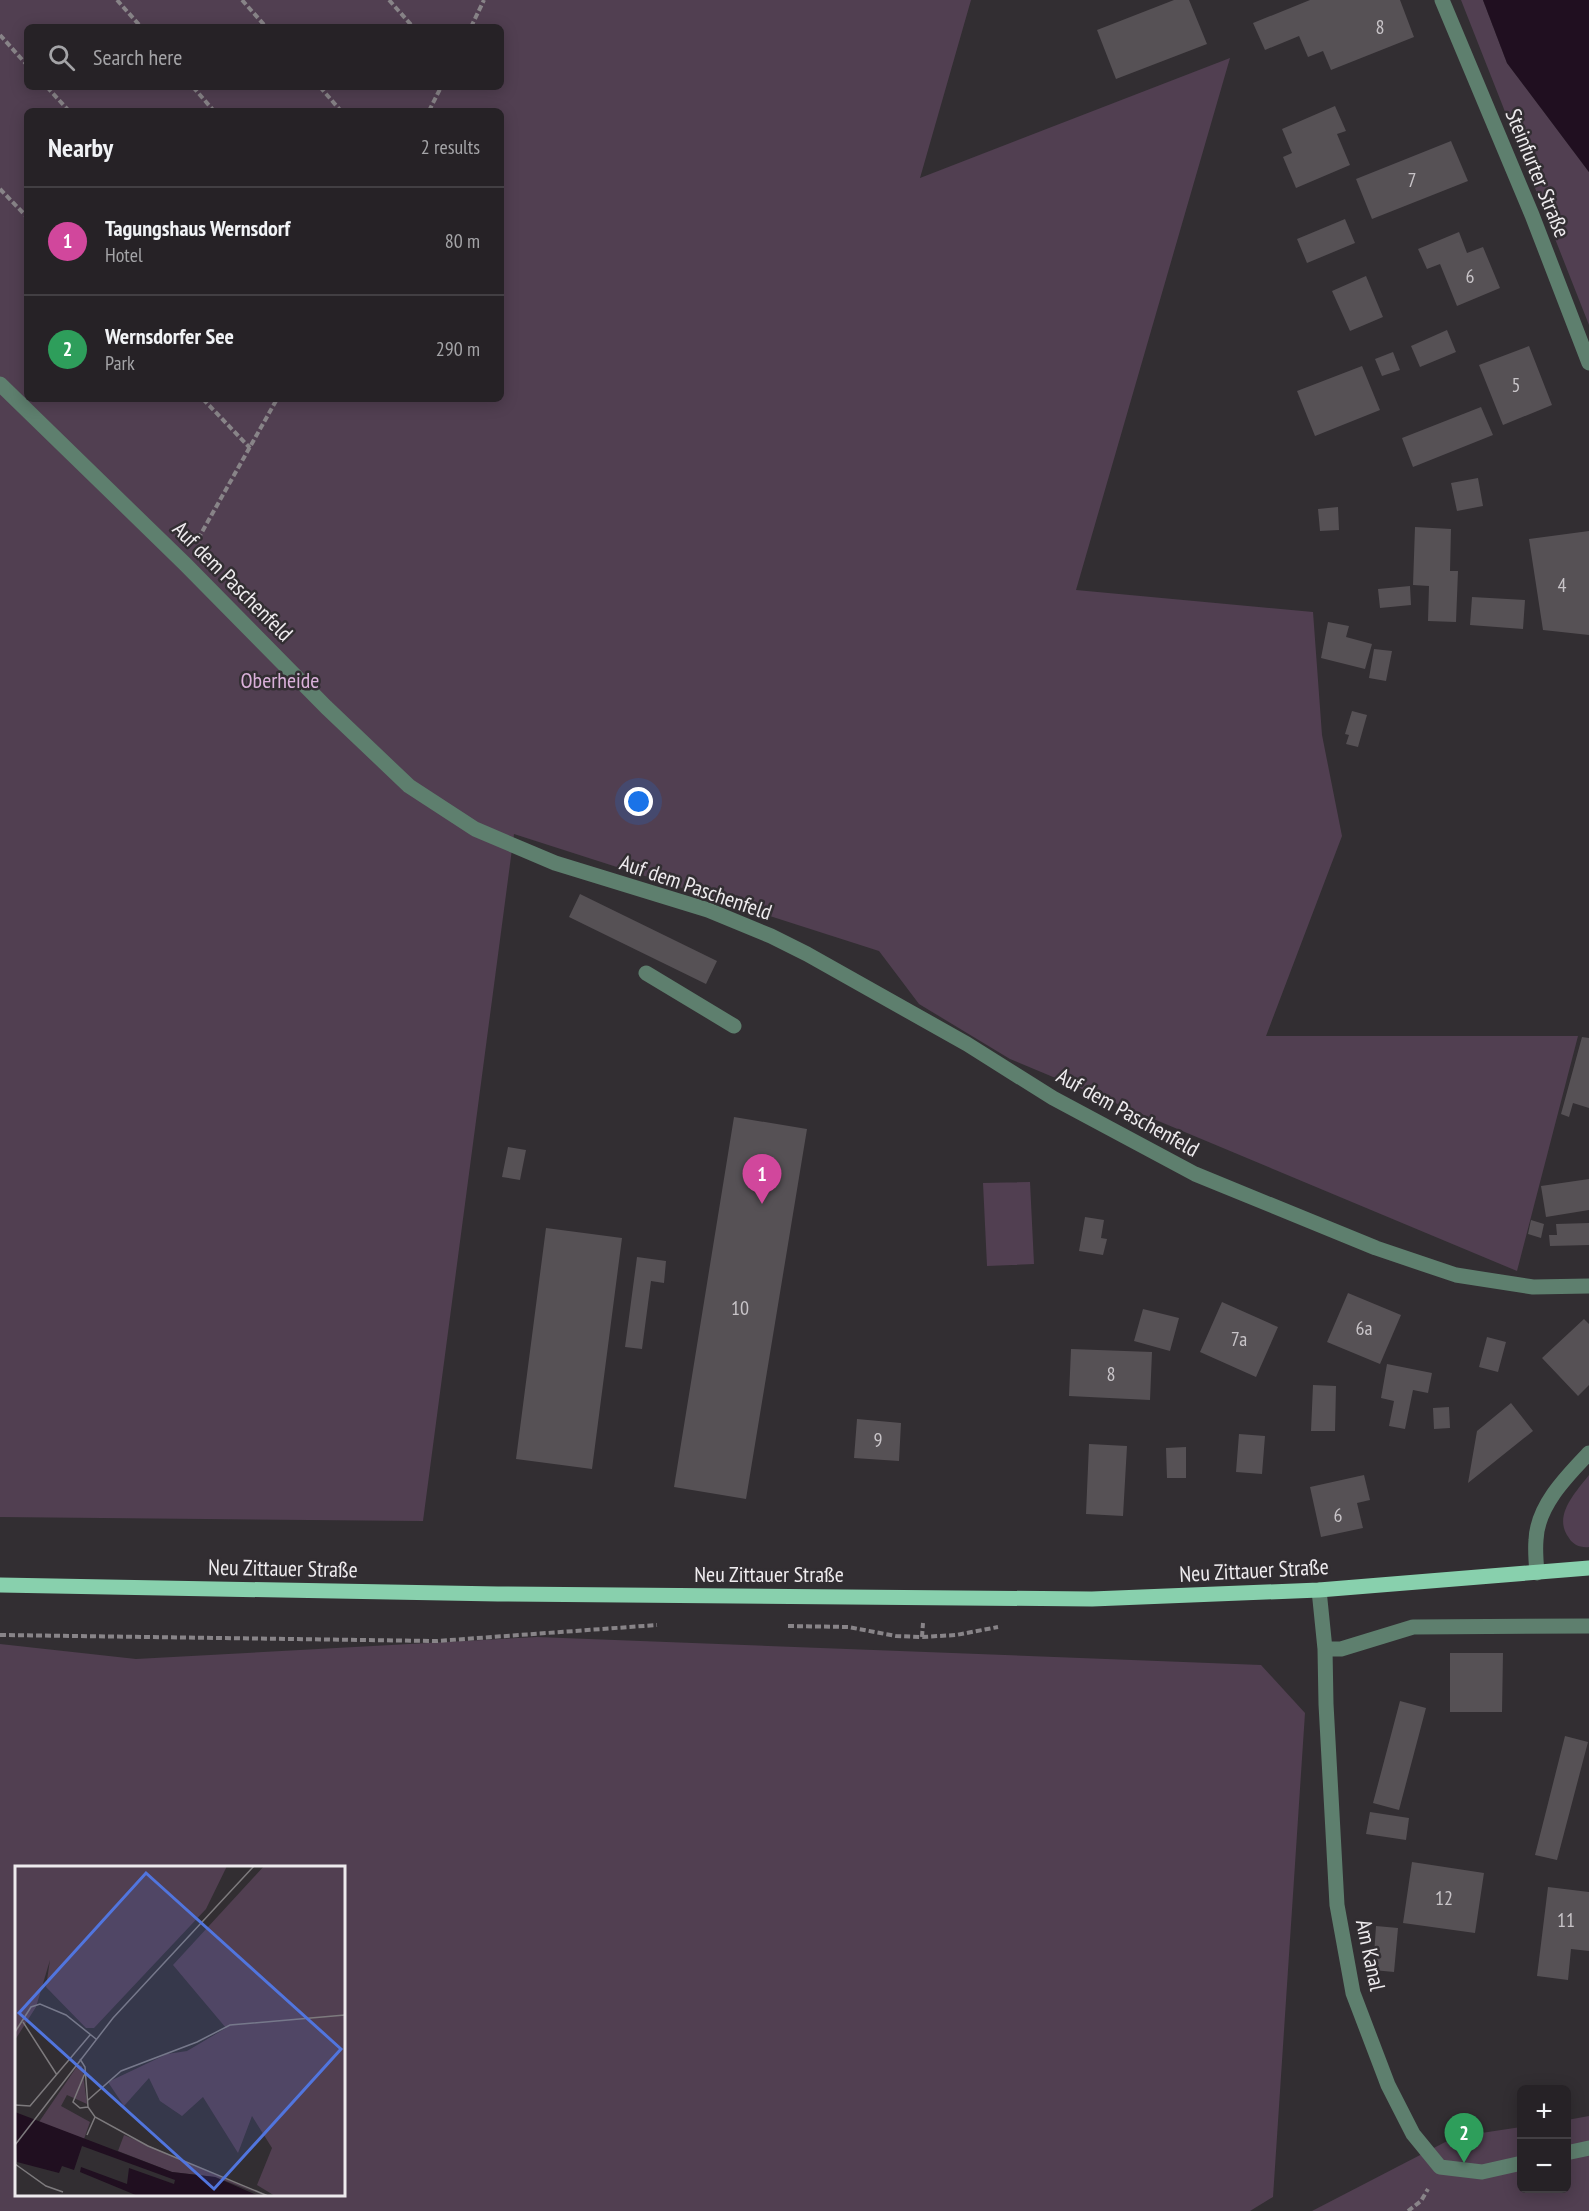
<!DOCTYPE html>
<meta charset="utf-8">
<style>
:root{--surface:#262226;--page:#2e2a2e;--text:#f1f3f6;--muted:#a4a4a7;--line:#423f43;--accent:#4bd49b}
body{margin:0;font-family:"PT Sans Narrow",sans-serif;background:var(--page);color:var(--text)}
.controls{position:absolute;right:18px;bottom:18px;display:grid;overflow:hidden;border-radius:9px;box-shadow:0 3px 15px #0003}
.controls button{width:54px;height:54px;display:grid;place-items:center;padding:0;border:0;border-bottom:2px solid var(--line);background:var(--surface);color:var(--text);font:30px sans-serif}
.you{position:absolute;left:639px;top:802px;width:21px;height:21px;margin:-15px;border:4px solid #fff;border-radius:50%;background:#1a73e8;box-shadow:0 0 0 9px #1a73e833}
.badge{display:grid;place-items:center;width:39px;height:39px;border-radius:50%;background:var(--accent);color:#fff;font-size:20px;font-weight:700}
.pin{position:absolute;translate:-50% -50px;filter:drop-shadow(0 2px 3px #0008)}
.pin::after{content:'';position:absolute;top:32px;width:21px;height:18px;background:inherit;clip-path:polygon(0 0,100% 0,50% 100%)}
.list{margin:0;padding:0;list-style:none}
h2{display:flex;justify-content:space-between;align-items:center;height:78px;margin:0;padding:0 24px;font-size:26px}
h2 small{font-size:20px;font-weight:400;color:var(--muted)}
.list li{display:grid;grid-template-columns:39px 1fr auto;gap:18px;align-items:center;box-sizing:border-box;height:108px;padding:0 24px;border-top:2px solid var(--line)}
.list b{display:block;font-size:22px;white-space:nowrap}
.list p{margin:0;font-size:20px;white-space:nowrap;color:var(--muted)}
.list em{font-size:20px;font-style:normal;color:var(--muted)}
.icon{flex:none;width:33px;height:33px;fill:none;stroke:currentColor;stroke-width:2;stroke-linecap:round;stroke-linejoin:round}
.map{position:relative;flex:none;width:1589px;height:2211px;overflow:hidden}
.search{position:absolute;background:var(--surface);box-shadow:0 3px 15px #0003;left:24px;top:24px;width:480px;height:66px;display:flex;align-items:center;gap:15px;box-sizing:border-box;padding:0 21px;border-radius:9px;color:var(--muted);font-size:22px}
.panel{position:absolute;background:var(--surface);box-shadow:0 3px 15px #0003;left:24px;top:108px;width:480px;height:294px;border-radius:9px}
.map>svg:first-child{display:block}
</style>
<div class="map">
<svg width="1589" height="2211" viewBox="0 0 1589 2211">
<rect width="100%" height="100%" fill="#322e32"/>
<!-- green -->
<path fill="#513f51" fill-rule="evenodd" d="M 0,0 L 971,0 L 920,178 L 1230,58 L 1076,590 L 1313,612 L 1322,735 L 1342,836 L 1266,1036 L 1578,1036 L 1517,1271 L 1010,1059 L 919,1004 L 879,951 L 514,834 L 423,1521 L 0,1517 ZM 27,27 L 501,27 L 501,87 L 27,87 ZM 27,111 L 501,111 L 501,399 L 27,399 Z
M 1461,0 L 1483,0 L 1507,63 L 1589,172 L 1589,325 Z
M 1030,1182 L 1034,1264 L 987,1266 L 983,1183 Z
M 1589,1475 L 1589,1547 C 1581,1548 1573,1545 1569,1538 C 1552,1516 1576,1492 1589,1475 Z
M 537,1637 L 1261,1665 L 1305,1713 L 1273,2197 L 1250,2211 L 0,2211 L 0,1644 L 136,1659 ZM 16,1868 L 344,1868 L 344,2194 L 16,2194 Z
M 1589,2116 L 1589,2211 L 1312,2211 L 1455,2137 L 1521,2127 L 1522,2188 L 1566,2188 L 1567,2120 Z"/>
<!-- water -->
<path fill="#200f20" d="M 1483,0 L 1589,0 L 1589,172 L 1507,63 Z"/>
<!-- building -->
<path fill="#565155" d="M 1174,0 L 1189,0 L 1207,44 L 1116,79 L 1097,30 Z
M 1310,0 L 1400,0 L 1414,37 L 1331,70 L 1323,51 L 1308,57 L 1299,36 L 1265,50 L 1253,23 Z
M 1335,106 L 1346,131 L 1337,134 L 1350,165 L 1296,188 L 1283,157 L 1292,153 L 1282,129 Z
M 1451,141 L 1468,181 L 1372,219 L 1356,179 Z
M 1345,219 L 1355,243 L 1307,263 L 1297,239 Z
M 1459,232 L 1467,253 L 1483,247 L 1500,288 L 1457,306 L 1440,264 L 1427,269 L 1418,249 Z
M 1366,276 L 1383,317 L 1350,331 L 1332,291 Z
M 1447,330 L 1456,352 L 1420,367 L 1411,346 Z
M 1529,346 L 1552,405 L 1503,425 L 1479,365 Z
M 1393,352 L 1400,370 L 1382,376 L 1375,359 Z
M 1362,366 L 1380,410 L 1315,436 L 1297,391 Z
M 1481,407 L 1493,435 L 1413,467 L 1402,438 Z
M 1478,478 L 1483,506 L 1457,511 L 1451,483 Z
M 1338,507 L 1339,530 L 1320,531 L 1318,509 Z
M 1415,527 L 1451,529 L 1450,571 L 1458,571 L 1456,622 L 1428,621 L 1429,586 L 1413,585 Z
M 1589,531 L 1589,635 L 1543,630 L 1529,539 Z
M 1410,586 L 1411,605 L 1380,608 L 1378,589 Z
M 1472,597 L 1525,600 L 1523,629 L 1470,625 Z
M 1328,622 L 1349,626 L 1346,637 L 1372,644 L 1365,669 L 1321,658 Z
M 1374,649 L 1392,651 L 1386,681 L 1369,678 Z
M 1352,711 L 1367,715 L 1358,747 L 1346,744 L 1349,735 L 1345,734 Z
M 580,894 L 717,961 L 706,984 L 569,917 Z
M 1582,1037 L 1589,1038 L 1589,1108 L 1573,1103 L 1569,1117 L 1561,1114 Z
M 734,1117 L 807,1129 L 746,1499 L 674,1487 Z
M 508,1147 L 526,1150 L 520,1180 L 502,1177 Z
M 1589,1179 L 1589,1210 L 1546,1217 L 1541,1186 Z
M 1085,1217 L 1104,1220 L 1101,1238 L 1107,1239 L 1103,1255 L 1079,1251 Z
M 1531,1220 L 1544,1224 L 1541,1238 L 1528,1234 Z
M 1589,1223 L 1589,1245 L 1550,1246 L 1549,1235 L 1557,1235 L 1556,1224 Z
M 546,1228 L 622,1238 L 592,1469 L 516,1459 Z
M 637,1257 L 666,1261 L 664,1283 L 651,1281 L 642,1349 L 625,1347 Z
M 1348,1293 L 1401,1315 L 1380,1364 L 1327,1342 Z
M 1222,1302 L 1278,1327 L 1256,1377 L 1200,1352 Z
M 1143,1309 L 1179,1318 L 1170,1351 L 1134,1341 Z
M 1584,1319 L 1589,1324 L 1589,1385 L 1578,1396 L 1542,1358 Z
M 1487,1337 L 1506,1342 L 1498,1372 L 1479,1367 Z
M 1071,1349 L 1152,1352 L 1150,1400 L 1069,1396 Z
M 1387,1364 L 1432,1373 L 1428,1393 L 1413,1390 L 1405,1429 L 1389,1426 L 1394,1401 L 1381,1398 Z
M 1313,1385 L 1336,1386 L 1335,1431 L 1311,1431 Z
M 1511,1403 L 1533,1431 L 1468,1483 L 1477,1431 Z
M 1449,1407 L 1450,1428 L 1434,1429 L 1433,1408 Z
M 857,1419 L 901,1423 L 899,1461 L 854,1458 Z
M 1239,1434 L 1265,1436 L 1262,1474 L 1236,1472 Z
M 1089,1444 L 1127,1446 L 1123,1516 L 1086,1514 Z
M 1186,1447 L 1186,1478 L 1167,1478 L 1166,1448 Z
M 1364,1475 L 1370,1500 L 1357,1503 L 1363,1528 L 1321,1537 L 1310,1487 Z
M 1450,1653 L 1503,1653 L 1502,1712 L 1450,1712 Z
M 1400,1701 L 1426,1708 L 1399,1810 L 1373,1803 Z
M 1565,1736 L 1588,1742 L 1557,1860 L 1535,1855 Z
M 1370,1812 L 1409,1818 L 1406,1840 L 1366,1834 Z
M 1412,1862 L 1484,1873 L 1475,1933 L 1403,1923 Z
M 1548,1887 L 1589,1892 L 1589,1951 L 1571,1949 L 1568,1980 L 1537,1976 Z
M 1376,1926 L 1398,1928 L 1394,1972 L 1373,1970 Z"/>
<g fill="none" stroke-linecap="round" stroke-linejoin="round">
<!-- path -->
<path stroke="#888488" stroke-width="4" stroke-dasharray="6 3" stroke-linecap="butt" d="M 117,0 L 141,27
M 242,0 L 266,27
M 389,0 L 413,27
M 471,27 L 484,0
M 0,35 L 27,65
M 47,87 L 69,111
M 193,87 L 214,111
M 320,87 L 341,111
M 429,111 L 441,87
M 0,189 L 27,217
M 203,399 L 250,448
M 198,539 L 277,399
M 788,1626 L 848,1627 L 896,1636 L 922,1637 L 956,1635 L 998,1627
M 0,1635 L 437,1641 L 657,1625
M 922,1637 L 923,1623
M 1408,2211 L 1421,2201 L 1428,2189"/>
<!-- minor -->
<path stroke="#5e7f6e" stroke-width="15" d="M 1442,0 L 1532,215 L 1589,363
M 0,384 L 185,564 L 326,707 L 409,786 L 475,829 L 555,863 L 708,910 L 771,936 L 807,954 L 967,1044 L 1053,1098 L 1195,1174 L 1376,1248 L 1456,1275 L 1533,1287 L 1589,1286
M 646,973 L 734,1026
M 1537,1573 C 1536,1562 1535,1551 1536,1540 C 1537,1506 1567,1476 1589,1453
M 1319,1590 L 1325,1649 L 1326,1704 L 1337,1905 L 1353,1993 L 1388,2085 L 1413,2134 L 1440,2167 L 1482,2172 L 1522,2163
M 1325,1649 L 1341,1649 L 1413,1627 L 1589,1626
M 1566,2153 L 1589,2148"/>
<!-- major -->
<path stroke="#88d0ad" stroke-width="15" d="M 0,1585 L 498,1594 L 1092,1599 L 1319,1590 L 1589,1568"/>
</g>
<g text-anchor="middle" stroke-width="5" stroke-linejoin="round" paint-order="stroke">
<!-- number labels -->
<g font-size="20" fill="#c8c4c8">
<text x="1380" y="34">8</text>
<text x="1412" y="187">7</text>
<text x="1470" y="283">6</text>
<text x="1516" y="392">5</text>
<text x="1562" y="592">4</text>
<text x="740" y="1315">10</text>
<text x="1364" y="1335">6a</text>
<text x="1239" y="1346">7a</text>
<text x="1111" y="1381">8</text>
<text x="878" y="1447">9</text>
<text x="1338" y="1522">6</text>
<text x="1444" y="1905">12</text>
<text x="1566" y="1927">11</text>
</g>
<!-- street labels -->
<g font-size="22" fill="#eeebee" stroke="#322e32">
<text transform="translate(1538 173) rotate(68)" y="8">Steinfurter Straße</text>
<text transform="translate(233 581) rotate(45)" y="8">Auf dem Paschenfeld</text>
<text transform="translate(696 887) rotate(19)" y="8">Auf dem Paschenfeld</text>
<text transform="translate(1128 1112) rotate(29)" y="8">Auf dem Paschenfeld</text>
<text transform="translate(283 1568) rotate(1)" y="8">Neu Zittauer Straße</text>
<text transform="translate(1254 1570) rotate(-3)" y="8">Neu Zittauer Straße</text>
<text x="769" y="1582">Neu Zittauer Straße</text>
<text transform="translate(1371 1955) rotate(78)" y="8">Am Kanal</text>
</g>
<!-- park labels -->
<g font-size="22" fill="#dab1da" stroke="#322e32">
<text x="280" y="688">Oberheide</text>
</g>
</g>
<!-- overview -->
<g transform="translate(15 1866)">
<rect width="330" height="330" fill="#322e32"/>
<path d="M 0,0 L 212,0 L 191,43 L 79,162 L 71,162 L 31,121 L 35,94 L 21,141 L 0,174 ZM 249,0 L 330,0 L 330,330 L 260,330 L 242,319 L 257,282 L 237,250 L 223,287 L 188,231 L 167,250 L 145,235 L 134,212 L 109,240 L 93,216 L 152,188 L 172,185 L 211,162 L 158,99 ZM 63,199 L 67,200 L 72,238 L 52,229 L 46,240 L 75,256 L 69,273 L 24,256 ZM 109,269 L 250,330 L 200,311 L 157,306 L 103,285 Z" fill="#513f51"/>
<path d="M 0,246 L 157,306 L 200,311 L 244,330 L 123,330 L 65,306 L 66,301 L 112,318 L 114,302 L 159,318 L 160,314 L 67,280 L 59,304 L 47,300 L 44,307 L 2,296 Z" fill="#200f20"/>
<path fill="none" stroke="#7d7a7d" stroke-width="1.5" d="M 8,156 L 42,209M 0,166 L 16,141 L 25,138 L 51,149 L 81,173M 65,193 L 70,201 L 73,241 L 80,251 L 133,280 L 253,330M 70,207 L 58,236 L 65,242 L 73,241M 73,234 L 106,205 L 182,176 L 215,159 L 330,149M 0,239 L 15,240 L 75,169M 72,269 L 80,251M 0,279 L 98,152 L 239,0M 0,298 L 31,320 L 48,326"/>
<path fill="#5175de" fill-opacity="0.15" stroke="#5175de" stroke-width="3" d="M 131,7 L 326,183 L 199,323 L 4,147 Z"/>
<rect width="330" height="330" fill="none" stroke="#eeebee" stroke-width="3"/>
</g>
</svg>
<div class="controls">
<button>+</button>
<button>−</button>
</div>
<div class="you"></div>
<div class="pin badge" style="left:762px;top:1204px;background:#d1479c">1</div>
<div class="pin badge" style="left:1464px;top:2163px;background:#2e9e5b">2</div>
<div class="search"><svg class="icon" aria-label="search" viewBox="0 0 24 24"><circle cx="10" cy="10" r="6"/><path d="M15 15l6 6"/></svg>Search here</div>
<section class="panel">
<h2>Nearby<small>2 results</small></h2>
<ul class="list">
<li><span class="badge" style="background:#d1479c">1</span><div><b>Tagungshaus Wernsdorf</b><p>Hotel</p></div><em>80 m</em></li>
<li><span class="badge" style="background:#2e9e5b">2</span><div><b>Wernsdorfer See</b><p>Park</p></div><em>290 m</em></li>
</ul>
</section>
</div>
